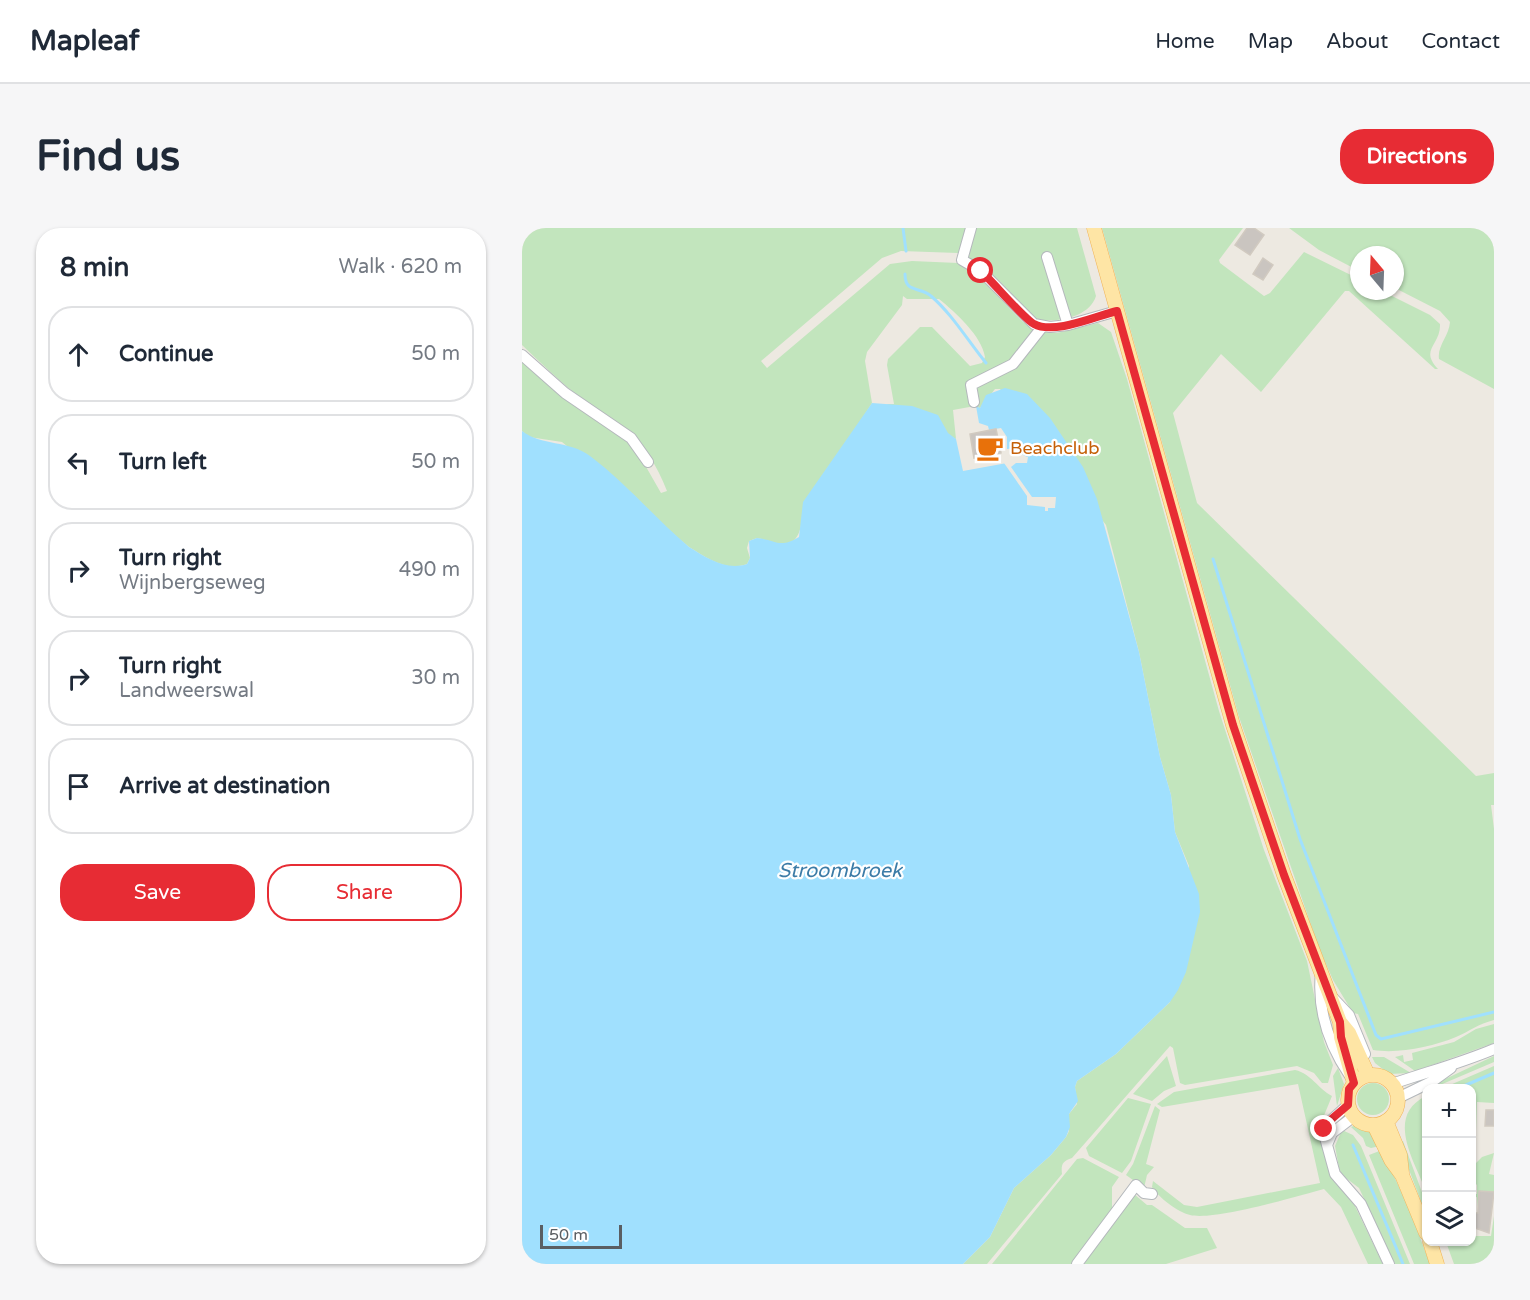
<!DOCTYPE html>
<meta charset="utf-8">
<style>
:root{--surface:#fff;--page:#f6f6f7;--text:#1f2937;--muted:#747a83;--line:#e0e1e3;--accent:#e72c34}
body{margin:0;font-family:"Varela Round",sans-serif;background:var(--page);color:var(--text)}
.controls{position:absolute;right:18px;bottom:18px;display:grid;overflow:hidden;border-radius:12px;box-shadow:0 2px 4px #0004}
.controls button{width:54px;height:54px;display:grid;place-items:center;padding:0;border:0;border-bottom:2px solid var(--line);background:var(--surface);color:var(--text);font:30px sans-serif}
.compass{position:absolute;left:828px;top:18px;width:54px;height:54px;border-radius:50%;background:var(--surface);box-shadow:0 2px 4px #0004;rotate:341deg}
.scale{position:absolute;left:18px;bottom:15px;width:82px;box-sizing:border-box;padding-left:6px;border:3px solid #5a5e62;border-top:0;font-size:16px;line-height:21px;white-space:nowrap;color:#5a5e62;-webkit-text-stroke:4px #fff;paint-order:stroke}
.stop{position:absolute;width:18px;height:18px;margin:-14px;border:4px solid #e72c34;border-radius:50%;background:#fff}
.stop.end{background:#e72c34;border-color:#fff;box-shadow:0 2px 6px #0008}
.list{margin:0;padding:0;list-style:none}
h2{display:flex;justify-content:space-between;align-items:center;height:78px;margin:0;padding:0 24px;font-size:26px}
h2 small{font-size:20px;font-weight:400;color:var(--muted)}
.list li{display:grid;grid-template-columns:39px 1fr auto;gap:18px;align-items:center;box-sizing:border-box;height:96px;margin:0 12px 12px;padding:0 12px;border:2px solid var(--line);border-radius:24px}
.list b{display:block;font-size:22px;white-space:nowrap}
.list p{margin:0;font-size:20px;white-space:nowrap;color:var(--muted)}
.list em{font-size:20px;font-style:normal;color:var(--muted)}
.actions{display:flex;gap:12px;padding:18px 24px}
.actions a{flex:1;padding:14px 0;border:2px solid var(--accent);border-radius:24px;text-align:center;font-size:21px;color:var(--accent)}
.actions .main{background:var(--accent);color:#fff}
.icon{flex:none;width:33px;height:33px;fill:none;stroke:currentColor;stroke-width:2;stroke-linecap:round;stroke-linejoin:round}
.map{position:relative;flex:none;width:972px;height:1036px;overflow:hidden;border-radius:24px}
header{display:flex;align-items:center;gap:36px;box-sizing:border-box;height:84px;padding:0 30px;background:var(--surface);border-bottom:2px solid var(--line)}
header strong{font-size:28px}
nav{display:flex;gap:33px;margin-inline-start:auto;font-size:21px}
.intro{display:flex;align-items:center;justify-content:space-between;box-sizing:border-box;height:144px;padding:0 36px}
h1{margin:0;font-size:42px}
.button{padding:15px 27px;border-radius:24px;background:var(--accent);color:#fff;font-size:21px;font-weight:700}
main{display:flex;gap:36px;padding:0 36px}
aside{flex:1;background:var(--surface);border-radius:24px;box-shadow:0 2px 4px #0004}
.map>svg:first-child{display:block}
</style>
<header>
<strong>Mapleaf</strong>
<nav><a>Home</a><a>Map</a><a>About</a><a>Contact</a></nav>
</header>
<div class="intro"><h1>Find us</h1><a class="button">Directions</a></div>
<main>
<aside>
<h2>8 min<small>Walk · 620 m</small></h2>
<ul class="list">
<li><svg class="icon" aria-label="ahead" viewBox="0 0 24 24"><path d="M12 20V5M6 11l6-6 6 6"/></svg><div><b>Continue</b></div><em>50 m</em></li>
<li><svg class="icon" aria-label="left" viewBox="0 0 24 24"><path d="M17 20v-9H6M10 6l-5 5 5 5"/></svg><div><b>Turn left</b></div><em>50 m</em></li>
<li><svg class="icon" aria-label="right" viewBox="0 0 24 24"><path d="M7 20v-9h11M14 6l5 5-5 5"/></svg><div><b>Turn right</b><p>Wijnbergseweg</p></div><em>490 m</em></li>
<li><svg class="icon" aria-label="right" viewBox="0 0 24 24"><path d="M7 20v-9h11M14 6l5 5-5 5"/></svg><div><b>Turn right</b><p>Landweerswal</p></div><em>30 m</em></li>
<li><svg class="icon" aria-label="arrive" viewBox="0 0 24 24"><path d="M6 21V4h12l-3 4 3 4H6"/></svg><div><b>Arrive at destination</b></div></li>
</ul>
<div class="actions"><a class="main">Save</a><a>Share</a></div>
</aside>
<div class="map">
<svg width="972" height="1036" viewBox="0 0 972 1036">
<rect width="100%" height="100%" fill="#ede9e1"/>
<!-- green -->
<path fill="#c2e5bd" d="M 0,0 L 555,0 L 574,68 C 567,90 534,95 514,91 C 491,69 467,35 436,25 L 379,23 L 360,30 L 239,133 L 245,140 L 368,36 L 390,33 L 436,35 L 460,52 L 501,94 L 516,103 L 535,105 L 576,95 L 589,104 L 605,151 L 697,483 L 742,622 L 785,733 L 802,814 L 811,837 L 806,855 L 800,855 L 792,845 L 775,838 L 663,857 L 658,855 L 651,820 L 648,818 L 550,930 C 540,933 539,937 540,946 L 465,1036 L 441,1036 L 468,1009 L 492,960 L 529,927 L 544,909 L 547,903 L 547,886 L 555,876 L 553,859 L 555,853 L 594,826 L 648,774 L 667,638 L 653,604 L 649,567 L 638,529 L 617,424 L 584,297 L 478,161 L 473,161 L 458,180 L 453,178 L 431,182 L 434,211 L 364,176 L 372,176 L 365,137 L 366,131 L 398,99 L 410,99 L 448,138 L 460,135 L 463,129 C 460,108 433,84 417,71 L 385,71 L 381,68 L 380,77 L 345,124 L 343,133 L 350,175 L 280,286 C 280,302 275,321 254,316 C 247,314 243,311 235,310 L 227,313 L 225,320 L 228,330 L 225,336 C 204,344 185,330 167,319 L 40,214 L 7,209 L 0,203 L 0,130 L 101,208 L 115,223 L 139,265 L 145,263 C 124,208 98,200 55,167 C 36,152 18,134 0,117 Z
M 580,0 L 721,0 L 697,32 L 698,35 L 742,68 L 748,65 L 782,24 L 837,51 L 837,63 L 860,63 L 908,87 L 918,96 C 919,117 897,121 916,141 L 913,141 L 827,63 L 823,63 L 739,164 L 699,126 L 651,185 L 675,275 L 954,548 L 972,545 L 972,577 L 969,577 L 972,601 L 972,792 C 956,796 948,803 934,809 C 910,819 876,826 851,822 L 836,786 L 831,785 L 811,752 L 797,720 L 717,489 Z
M 767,0 L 972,0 L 972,161 L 917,131 C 915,118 927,108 928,94 L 918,83 L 873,60 L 873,27 L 837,27 L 837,43 L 797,22 Z
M 972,796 L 972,815 L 893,843 L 873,829 L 881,827 L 882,834 L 891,832 L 890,825 L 932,814 L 954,801 Z
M 645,828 L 654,858 L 642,863 L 630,873 L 611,866 Z
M 972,828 L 972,834 L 911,860 L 904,860 L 903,864 L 902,861 Z
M 850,829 L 862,829 L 889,845 L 867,846 L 853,835 Z
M 972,838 L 972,875 L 955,874 L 954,903 L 950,903 L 950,860 L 921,860 Z
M 816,840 L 822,856 L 815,878 L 811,848 Z
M 773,842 C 790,846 796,861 810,868 L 801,890 L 798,912 L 810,951 L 831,974 L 861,1036 L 846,1036 L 819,979 L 802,961 C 775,968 693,993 668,987 C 656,984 637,970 630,959 L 631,953 L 662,977 L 675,979 L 798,955 L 776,856 L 640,879 L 635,876 L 652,864 Z
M835 871a16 16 0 1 1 32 0a16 16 0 1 1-32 0Z
M 904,868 L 904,963 C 892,932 863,888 904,868 Z
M 606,870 L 629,876 L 609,933 L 600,945 L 567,928 L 564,920 Z
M 633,878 L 638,882 L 624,936 L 632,939 L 625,947 L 622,960 L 604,947 L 611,936 Z
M 834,897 L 848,904 L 858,918 L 849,920 L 844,918 L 841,910 L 829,899 Z
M 820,902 L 831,907 L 839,918 L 888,1036 L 873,1036 L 837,960 L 820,947 L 817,940 L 813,918 Z
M 881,913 L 904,975 L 904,987 L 877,915 Z
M 860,922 L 888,983 L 908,1036 L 892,1036 L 847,927 Z
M 972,925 L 967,946 L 972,947 L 972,964 L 957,963 L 955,979 L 955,969 L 950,970 L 950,966 L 955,966 L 955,957 L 950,952 L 950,939 L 960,929 Z
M 561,930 L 597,949 L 590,959 L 590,983 L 551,1036 L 470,1036 L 555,931 Z
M 612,966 L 625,977 L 630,977 L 663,1000 L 685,1000 L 695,1020 L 644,1036 L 560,1036 Z
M 972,988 L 972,1036 L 932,1036 L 924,1014 L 950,1014 L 950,1008 L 969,1008 Z"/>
<!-- water -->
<path fill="#a0e0fe" d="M 483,160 L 505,166 L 528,190 L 561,239 L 575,271 L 617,424 L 638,529 L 649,567 L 653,604 L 677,666 L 678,684 L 664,744 L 656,762 L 648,774 L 594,826 L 555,853 L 553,859 L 556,873 L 547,886 L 548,899 L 544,909 L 529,927 L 492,960 L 468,1009 L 441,1036 L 0,1036 L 0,203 C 19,218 47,212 68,228 C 104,255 133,290 167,319 C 185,330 204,343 225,336 L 228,330 L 227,313 L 235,310 C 255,312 257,321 277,309 L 281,274 L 350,175 L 390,178 L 416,187 L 426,205 L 434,211 L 441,243 L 485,235 L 505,235 L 506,229 C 498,227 496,219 485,221 L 485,209 L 479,200 L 467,202 L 466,198 L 457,195 L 454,178 L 458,180 L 464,167 Z"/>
<!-- pier -->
<path fill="#ede9e1" d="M 482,235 L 494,235 L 489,239 L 510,269 L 534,269 L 533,280 L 526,280 L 526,283 L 523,283 L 523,279 L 505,277 L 505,268 Z"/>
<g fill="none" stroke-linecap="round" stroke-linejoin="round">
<!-- stream -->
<path stroke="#a0e0fe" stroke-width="3" d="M 381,0 L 384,23
M 383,46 C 383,66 398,58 409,68 C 430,86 446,113 464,135
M 691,331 L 778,611 L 854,807 L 859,811 L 972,784
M 937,860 L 972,845
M 831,917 L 881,1036"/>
</g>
<!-- building -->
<path fill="#cac5c0" stroke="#d1cac0" stroke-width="1.5" d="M 725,0 L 732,0 L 742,7 L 728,27 L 713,17 Z
M 741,30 L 751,37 L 741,52 L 731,46 Z
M 474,201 L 479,225 L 452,230 L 448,206 Z
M 964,882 L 972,882 L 972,898 L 963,898 Z
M 957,963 L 972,964 L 967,1005 L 950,999 L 950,985 L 956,985 Z"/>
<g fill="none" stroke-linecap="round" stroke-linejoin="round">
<defs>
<path id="minor" d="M 449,0 L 440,32 L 459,43 L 512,96 L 528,99 L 546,97 L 595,83
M 525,29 L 546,97
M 0,127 L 43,165 L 109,210 L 126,234
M 452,174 L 449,157 L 491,136 L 521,98
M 799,744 C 795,781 807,817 828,848
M 811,770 L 827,787 L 843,826
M 870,856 C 905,844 939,835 972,821
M 876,870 L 911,853 L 929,840
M 826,877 L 804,897 L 802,906 L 813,946 L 839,976 L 867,1036
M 805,917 L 810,905 L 831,889
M 555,1036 L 614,957 L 622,965 L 630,966"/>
<path id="major" d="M 572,0 L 711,497 L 762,647 L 818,794 L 819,809 L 832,855
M 818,794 L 827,805 L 846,847
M826 872a25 25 0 1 1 50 0a25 25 0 1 1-50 0Z
M 864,893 L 878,927 L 880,945
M 852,897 L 869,932 L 880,947 L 904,1005
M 908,1014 L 915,1036"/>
</defs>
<!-- minor casing -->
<use href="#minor" stroke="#b4b8bc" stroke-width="12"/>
<!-- major casing -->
<use href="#major" stroke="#f0b357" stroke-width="15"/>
<!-- minor -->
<use href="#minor" stroke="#fff" stroke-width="10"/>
<!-- major -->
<use href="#major" stroke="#fee5a5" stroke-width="14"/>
</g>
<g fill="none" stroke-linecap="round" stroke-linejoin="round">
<!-- route -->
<path stroke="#e72c34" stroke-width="8" d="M 459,43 C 470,53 502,91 512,96 C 532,107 574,88 595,83 L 711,497 L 762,647 L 818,794 L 819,809 L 832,855 L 827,861 L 826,877 L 806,894 L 802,901"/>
</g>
<!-- icons -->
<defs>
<symbol id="cafe-bare" viewBox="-9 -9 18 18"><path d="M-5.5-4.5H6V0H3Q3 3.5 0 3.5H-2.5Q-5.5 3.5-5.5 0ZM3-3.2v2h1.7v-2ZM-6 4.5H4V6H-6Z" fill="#e8710a" stroke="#fff" stroke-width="2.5" paint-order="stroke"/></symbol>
</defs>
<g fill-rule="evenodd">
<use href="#cafe-bare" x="449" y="201" width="38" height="38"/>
</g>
<g text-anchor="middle" stroke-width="4.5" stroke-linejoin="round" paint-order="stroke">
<!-- food labels -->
<g font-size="18" fill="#c56008" stroke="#fff" text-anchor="start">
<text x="488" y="226">Beachclub</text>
</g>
<!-- water labels -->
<g font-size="20" font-style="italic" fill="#3c7ca7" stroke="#fff">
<text x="318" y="649">Stroombroek</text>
</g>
</g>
</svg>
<div class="controls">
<button>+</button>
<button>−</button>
<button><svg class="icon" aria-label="layers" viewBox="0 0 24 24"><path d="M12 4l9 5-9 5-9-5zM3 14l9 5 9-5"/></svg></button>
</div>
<svg class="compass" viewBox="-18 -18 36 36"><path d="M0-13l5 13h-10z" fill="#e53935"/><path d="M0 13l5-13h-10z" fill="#747a83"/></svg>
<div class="scale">50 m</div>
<div class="stop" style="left:459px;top:43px"></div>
<div class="stop end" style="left:802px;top:901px"></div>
</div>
</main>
